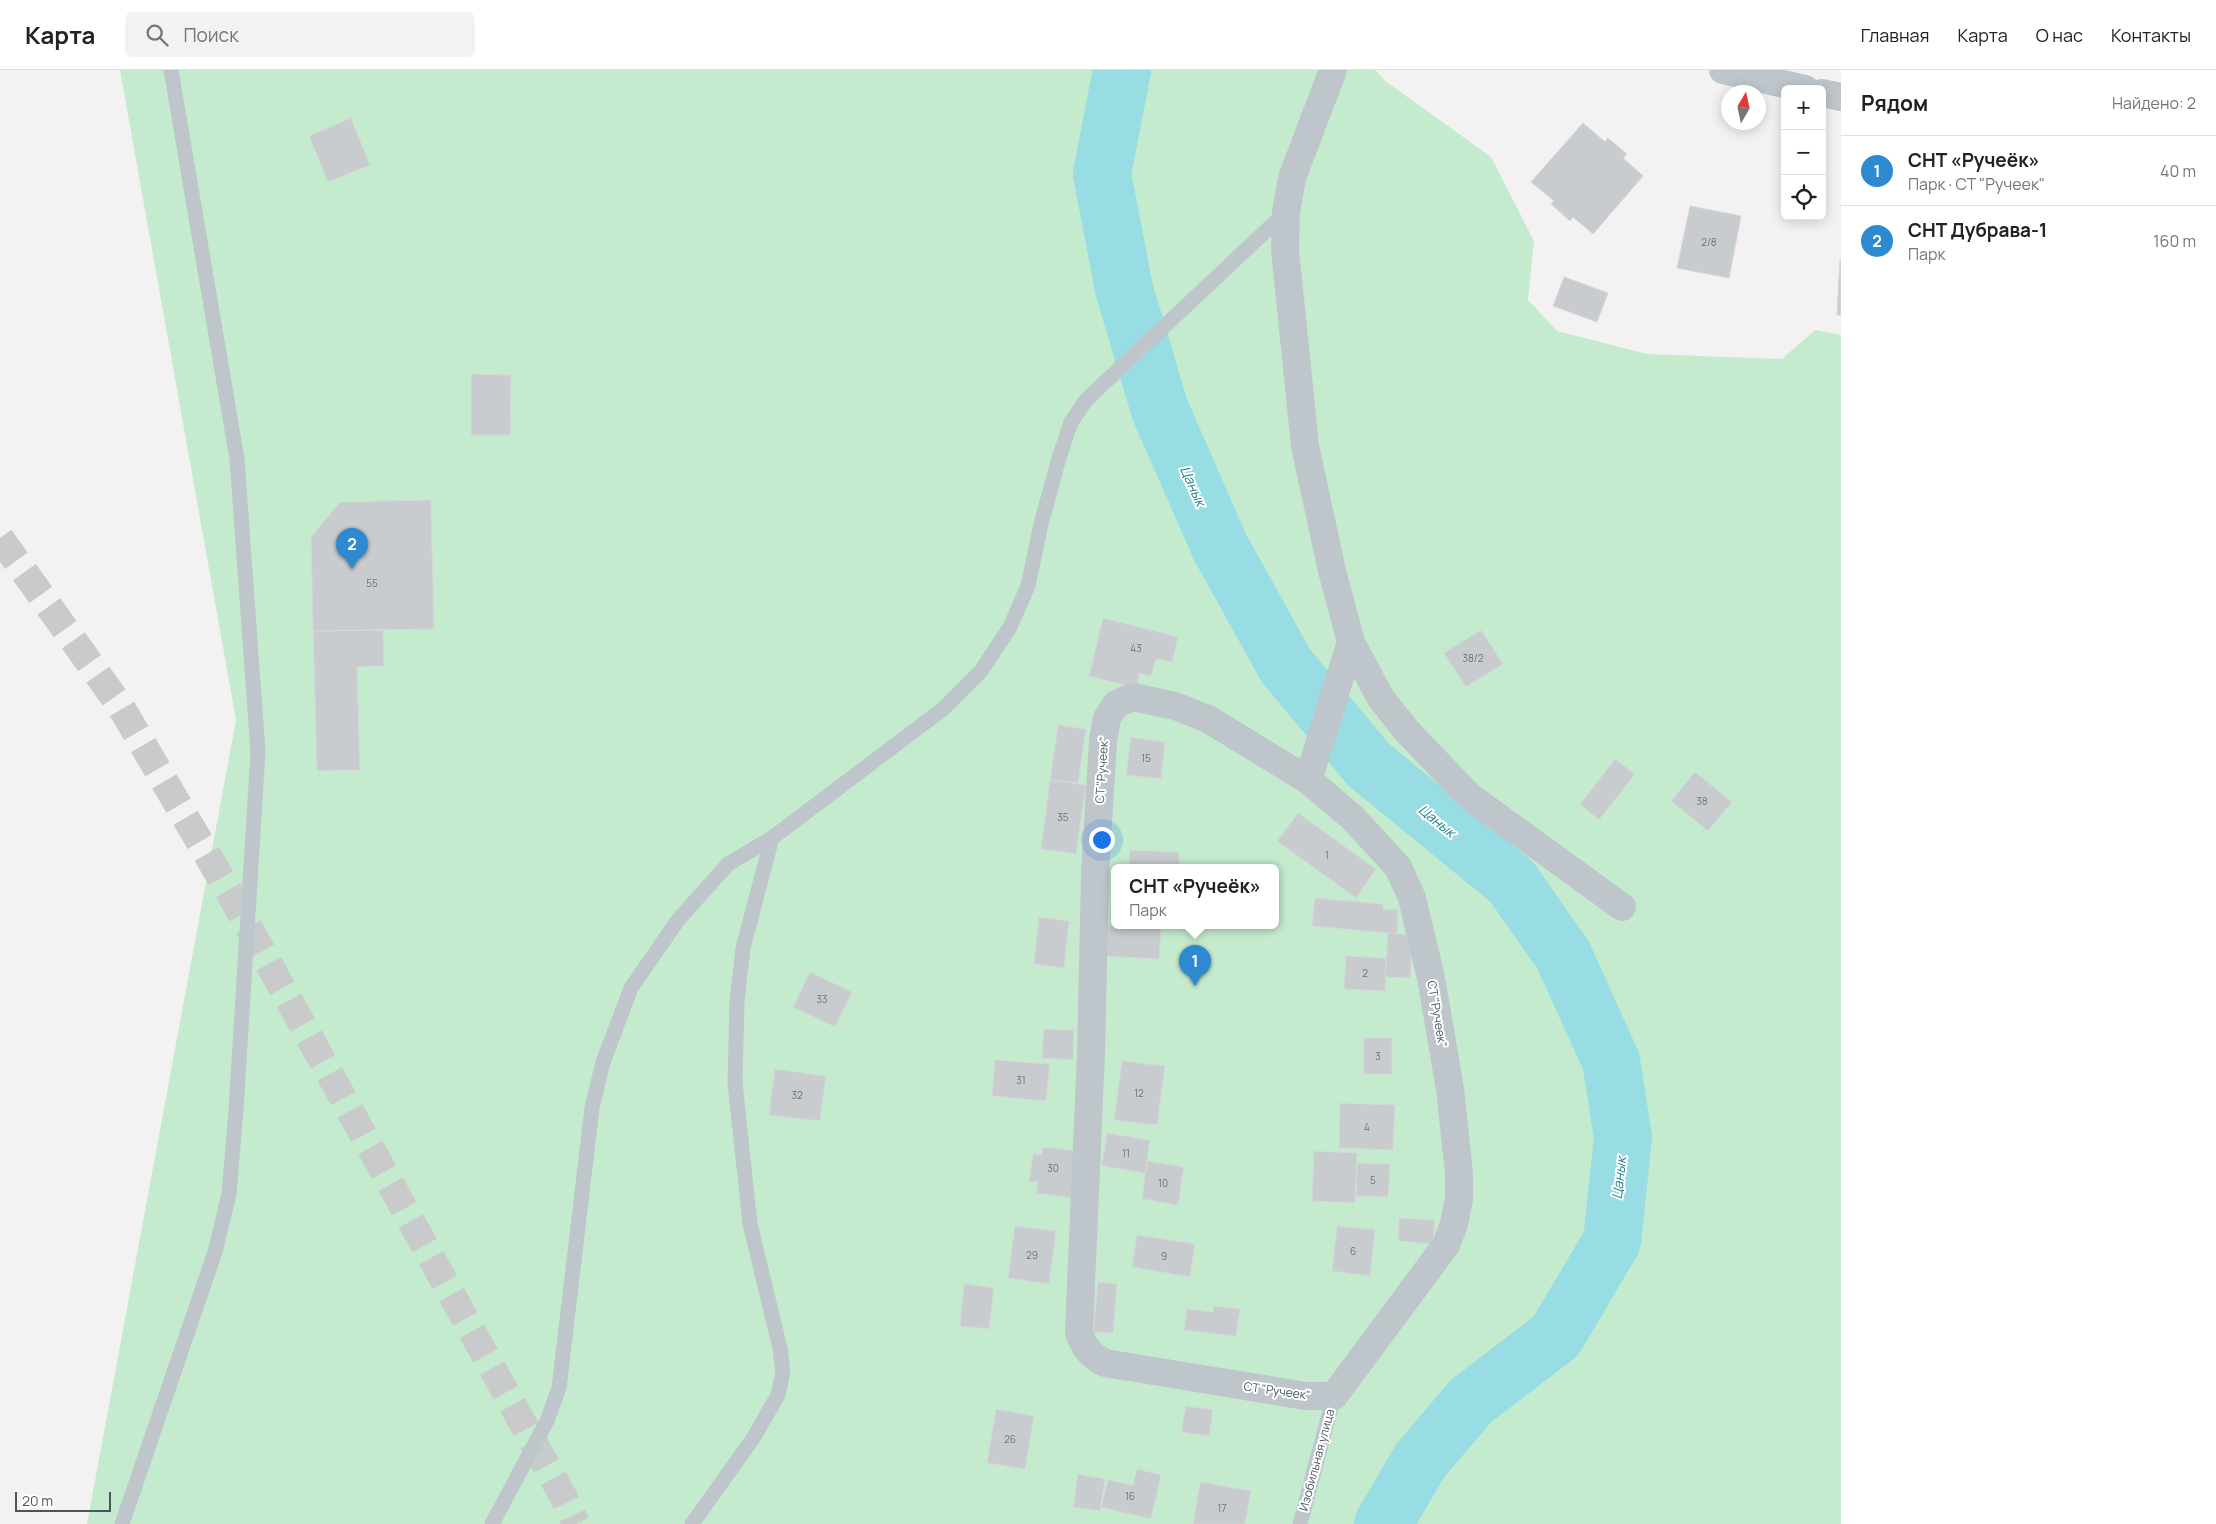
<!DOCTYPE html>
<html lang="ru">
<meta charset="utf-8">
<style>
:root{--surface:#fff;--page:#f2f2f2;--text:#222;--muted:#767676;--line:#e0e0e0;--accent:#2e8ad0}
body{margin:0;font-family:Manrope,sans-serif;background:var(--page);color:var(--text)}
.controls{position:absolute;right:15px;top:15px;display:grid;overflow:hidden;border-radius:8px;box-shadow:0 2px 12px #0003}
.controls button{width:45px;height:45px;display:grid;place-items:center;padding:0;border:0;border-bottom:1px solid var(--line);background:var(--surface);color:var(--text);font:25px sans-serif}
.compass{position:absolute;left:1721px;top:15px;width:45px;height:45px;border-radius:50%;background:var(--surface);box-shadow:0 2px 12px #0003;rotate:9deg}
.scale{position:absolute;left:15px;bottom:12px;width:96px;box-sizing:border-box;padding-left:5px;border:2px solid #4a565c;border-top:0;font-size:14px;line-height:18px;white-space:nowrap;color:#4a565c;-webkit-text-stroke:4px #fff;paint-order:stroke}
.you{position:absolute;left:1101px;top:769px;width:18px;height:18px;margin:-12px;border:4px solid #fff;border-radius:50%;background:#1a73e8;box-shadow:0 0 0 8px #1a73e833}
.badge{display:grid;place-items:center;width:32px;height:32px;border-radius:50%;background:var(--accent);color:#fff;font-size:16px;font-weight:700}
.pin{position:absolute;translate:-50% -41px;filter:drop-shadow(0 1px 2px #0008)}
.pin::after{content:'';position:absolute;top:26px;width:18px;height:15px;background:inherit;clip-path:polygon(0 0,100% 0,50% 100%)}
.popup{position:absolute;left:1111px;top:794px;width:168px;height:65px;box-sizing:border-box;display:grid;place-content:center;border-radius:8px;background:var(--surface);filter:drop-shadow(0 1px 4px #0005);font-size:16px;white-space:nowrap;color:var(--muted)}
.popup b{font-size:19px;color:var(--text)}
.popup::after{content:'';position:absolute;left:50%;top:100%;margin-left:-10px;border:10px solid transparent;border-top-color:var(--surface)}
.list{margin:0;padding:0;list-style:none}
h2{display:flex;justify-content:space-between;align-items:center;height:65px;margin:0;padding:0 20px;font-size:21px}
h2 small{font-size:16px;font-weight:400;color:var(--muted)}
.list li{display:grid;grid-template-columns:32px 1fr auto;gap:15px;align-items:center;box-sizing:border-box;height:70px;padding:0 20px;border-top:1px solid var(--line)}
.list b{display:block;font-size:19px;white-space:nowrap}
.list p{margin:0;font-size:16px;white-space:nowrap;color:var(--muted)}
.list em{font-size:16px;font-style:normal;color:var(--muted)}
.icon{flex:none;width:28px;height:28px;fill:none;stroke:currentColor;stroke-width:2;stroke-linecap:round;stroke-linejoin:round}
.map{position:relative;flex:none;width:1841px;height:1454px;overflow:hidden}
header{display:flex;align-items:center;gap:30px;box-sizing:border-box;height:70px;padding:0 25px;background:var(--surface);border-bottom:1px solid var(--line)}
header strong{font-size:24px}
nav{display:flex;gap:28px;margin-inline-start:auto;font-size:18px}
.search{width:350px;height:45px;background:var(--page);display:flex;align-items:center;gap:12px;box-sizing:border-box;padding:0 18px;border-radius:8px;color:var(--muted);font-size:19px}
main{display:flex}
aside{flex:1;background:var(--surface)}
.map>svg:first-child{display:block}
</style>
<header>
<strong>Карта</strong>
<div class="search"><svg class="icon" aria-label="search" viewBox="0 0 24 24"><circle cx="10" cy="10" r="6"/><path d="M15 15l6 6"/></svg>Поиск</div>
<nav><a>Главная</a><a>Карта</a><a>О нас</a><a>Контакты</a></nav>
</header>
<main>
<div class="map">
<svg width="1841" height="1454" viewBox="0 0 1841 1454">
<rect width="100%" height="100%" fill="#f3f1f1"/>
<!-- green -->
<path fill="#c5ebce" fill-rule="evenodd" d="M 120,0 L 1375,0 L 1385,11 L 1491,87 L 1534,171 L 1528,230 L 1557,261 L 1647,284 L 1782,289 L 1815,260 L 1841,265 L 1841,1454 L 87,1454 L 236,650 ZM 1115,797 L 1275,797 L 1275,855 L 1115,855 Z"/>
<g fill="none" stroke-linecap="round" stroke-linejoin="round">
<!-- river -->
<path stroke="#97dde3" stroke-width="58" d="M 1122,0 L 1102,104 L 1124,219 L 1160,340 L 1220,477 L 1286,596 L 1369,695 L 1512,812 L 1563,885 L 1611,991 L 1623,1067 L 1612,1171 L 1556,1266 L 1471,1331 L 1420,1391 L 1383,1454"/>
</g>
<!-- building -->
<path fill="#c8cccf" stroke="#d5d8db" d="M 351,48 L 370,95 L 328,112 L 309,66 Z
M 1583,53 L 1605,72 L 1608,68 L 1627,84 L 1623,88 L 1643,106 L 1593,164 L 1573,147 L 1570,151 L 1551,134 L 1554,131 L 1531,112 Z
M 1690,136 L 1741,146 L 1729,208 L 1677,198 Z
M 1840,190 L 1841,190 L 1841,245 L 1837,245 Z
M 1564,207 L 1608,223 L 1597,252 L 1553,236 Z
M 471,304 L 511,305 L 510,365 L 471,365 Z
M 431,430 L 434,559 L 313,561 L 311,467 L 340,432 Z
M 1103,548 L 1178,567 L 1172,592 L 1156,589 L 1151,606 L 1139,603 L 1136,618 L 1089,606 Z
M 383,560 L 384,596 L 357,597 L 360,700 L 317,701 L 313,561 Z
M 1481,560 L 1503,594 L 1466,617 L 1444,583 Z
M 1058,655 L 1086,659 L 1078,713 L 1050,710 Z
M 1131,667 L 1165,672 L 1161,709 L 1126,705 Z
M 1615,689 L 1635,704 L 1599,750 L 1580,734 Z
M 1695,702 L 1732,732 L 1708,761 L 1671,731 Z
M 1050,710 L 1086,715 L 1076,784 L 1041,779 Z
M 1298,743 L 1376,799 L 1356,828 L 1277,771 Z
M 1130,780 L 1179,782 L 1179,797 L 1129,797 Z
M 1315,828 L 1383,834 L 1383,839 L 1398,840 L 1397,864 L 1312,856 Z
M 1039,847 L 1069,851 L 1064,898 L 1034,894 Z
M 1106,855 L 1161,858 L 1159,889 L 1104,886 Z
M 1388,863 L 1413,865 L 1410,908 L 1385,907 Z
M 1346,886 L 1386,888 L 1385,921 L 1344,919 Z
M 810,902 L 852,922 L 835,957 L 793,937 Z
M 1044,959 L 1074,960 L 1073,990 L 1042,988 Z
M 1364,968 L 1392,968 L 1392,1004 L 1364,1004 Z
M 995,990 L 1050,994 L 1046,1031 L 992,1026 Z
M 1122,991 L 1165,996 L 1157,1055 L 1114,1050 Z
M 775,999 L 826,1006 L 820,1051 L 769,1045 Z
M 1340,1033 L 1395,1035 L 1393,1080 L 1339,1078 Z
M 1107,1063 L 1150,1070 L 1145,1103 L 1102,1096 Z
M 1043,1077 L 1077,1081 L 1071,1128 L 1036,1123 L 1038,1112 L 1029,1111 L 1033,1084 L 1042,1085 Z
M 1314,1081 L 1357,1083 L 1355,1133 L 1312,1131 Z
M 1147,1091 L 1184,1097 L 1178,1135 L 1142,1129 Z
M 1357,1093 L 1390,1094 L 1388,1127 L 1356,1126 Z
M 1399,1148 L 1435,1150 L 1433,1174 L 1398,1171 Z
M 1015,1156 L 1056,1161 L 1049,1214 L 1008,1208 Z
M 1337,1156 L 1375,1160 L 1370,1206 L 1332,1201 Z
M 1137,1165 L 1195,1174 L 1190,1207 L 1132,1197 Z
M 1098,1212 L 1117,1214 L 1113,1263 L 1093,1262 Z
M 964,1214 L 994,1218 L 989,1259 L 960,1256 Z
M 1214,1236 L 1240,1239 L 1236,1266 L 1184,1260 L 1187,1239 L 1213,1242 Z
M 1186,1336 L 1213,1340 L 1209,1366 L 1181,1362 Z
M 996,1339 L 1034,1346 L 1025,1399 L 987,1393 Z
M 1137,1399 L 1161,1405 L 1151,1449 L 1101,1437 L 1108,1410 L 1133,1415 Z
M 1078,1404 L 1105,1409 L 1100,1441 L 1073,1437 Z
M 1200,1412 L 1251,1421 L 1245,1454 L 1193,1454 Z"/>
<g fill="none" stroke-linecap="round" stroke-linejoin="round">
<!-- primary-tunnel -->
<path stroke="#c9cacc" stroke-width="28" stroke-dasharray="28 14" stroke-linecap="butt" d="M 0,468 L 121,637 L 233,829 L 563,1426 L 576,1454"/>
<!-- service -->
<path stroke="#bec6cc" stroke-width="15" d="M 122,1454 L 215,1182 L 229,1124 L 236,1040 L 258,682 L 237,389 L 171,0
M 492,1454 L 547,1351 L 559,1318 L 592,1038 L 603,992 L 631,918 L 678,850 L 728,794 L 772,768 L 943,639 L 981,601 L 1010,557 L 1028,516 L 1041,454 L 1059,388 L 1071,352 L 1086,330 L 1286,142
M 692,1454 L 754,1367 L 778,1325 L 783,1302 L 780,1278 L 750,1154 L 735,1013 L 737,931 L 743,878 L 772,768
M 1300,1454 L 1334,1326"/>
<!-- minor -->
<path stroke="#bec6cc" stroke-width="28" d="M 1333,0 L 1292,108 L 1286,142 L 1285,180 L 1305,376 L 1332,501 L 1351,572 L 1380,627 L 1406,660 L 1469,726 L 1622,837
M 1133,627 L 1175,636 L 1208,649 L 1308,710 L 1353,748 L 1398,797 L 1412,828 L 1431,908 L 1450,1019 L 1459,1103 L 1459,1129 L 1454,1154 L 1446,1175 L 1334,1326 L 1305,1326 L 1105,1293 C 1091,1286 1084,1278 1079,1262 L 1091,983 L 1095,803 L 1103,671 L 1107,648 L 1116,634 Z
M 1308,710 L 1351,572"/>
<!-- tertiary -->
<path stroke="#bec6cc" stroke-width="28" d="M 1723,0 L 1805,19
M 1822,23 L 1841,27"/>
</g>
<g text-anchor="middle" stroke-width="4" stroke-linejoin="round" paint-order="stroke">
<!-- number labels -->
<g font-size="10" fill="#6a7479">
<text x="1709" y="176">2/8</text>
<text x="372" y="517">55</text>
<text x="1136" y="582">43</text>
<text x="1473" y="592">38/2</text>
<text x="1146" y="692">15</text>
<text x="1702" y="735">38</text>
<text x="1063" y="751">35</text>
<text x="1327" y="789">1</text>
<text x="1365" y="907">2</text>
<text x="822" y="933">33</text>
<text x="1378" y="990">3</text>
<text x="1021" y="1014">31</text>
<text x="1139" y="1027">12</text>
<text x="797" y="1029">32</text>
<text x="1367" y="1061">4</text>
<text x="1126" y="1087">11</text>
<text x="1053" y="1102">30</text>
<text x="1373" y="1114">5</text>
<text x="1163" y="1117">10</text>
<text x="1353" y="1185">6</text>
<text x="1032" y="1189">29</text>
<text x="1164" y="1190">9</text>
<text x="1010" y="1373">26</text>
<text x="1130" y="1430">16</text>
<text x="1222" y="1442">17</text>
</g>
<!-- street labels -->
<g font-size="12" fill="#4a565c" stroke="#fff">
<text transform="translate(1102 700) rotate(-86)" y="4">СТ "Ручеек"</text>
<text transform="translate(1437 944) rotate(80)" y="4">СТ "Ручеек"</text>
<text transform="translate(1277 1321) rotate(8)" y="4">СТ "Ручеек"</text>
<text transform="translate(1317 1390) rotate(-75)" y="4">Изобильная улица</text>
</g>
<!-- water labels -->
<g font-size="14" font-style="italic" fill="#1b8088" stroke="#fff">
<text transform="translate(1193 416) rotate(66)" y="5">Цанык</text>
<text transform="translate(1437 751) rotate(39)" y="5">Цанык</text>
<text transform="translate(1619 1108) rotate(-84)" y="5">Цанык</text>
</g>
</g>
</svg>
<div class="controls">
<button>+</button>
<button>−</button>
<button><svg class="icon" aria-label="locate" viewBox="0 0 24 24"><circle cx="12" cy="12" r="6"/><path d="M12 2v4M12 18v4M2 12h4M18 12h4"/></svg></button>
</div>
<svg class="compass" viewBox="-18 -18 36 36"><path d="M0-13l5 13h-10z" fill="#e53935"/><path d="M0 13l5-13h-10z" fill="#767676"/></svg>
<div class="scale">20 m</div>
<div class="you"></div>
<div class="pin badge" style="left:1195px;top:916px">1</div>
<div class="popup"><b>СНТ «Ручеёк»</b>Парк</div>
<div class="pin badge" style="left:352px;top:499px">2</div>
</div>
<aside>
<h2>Рядом<small>Найдено: 2</small></h2>
<ul class="list">
<li><span class="badge">1</span><div><b>СНТ «Ручеёк»</b><p>Парк · СТ &quot;Ручеек&quot;</p></div><em>40 m</em></li>
<li><span class="badge">2</span><div><b>СНТ Дубрава-1</b><p>Парк</p></div><em>160 m</em></li>
</ul>
</aside>
</main>
